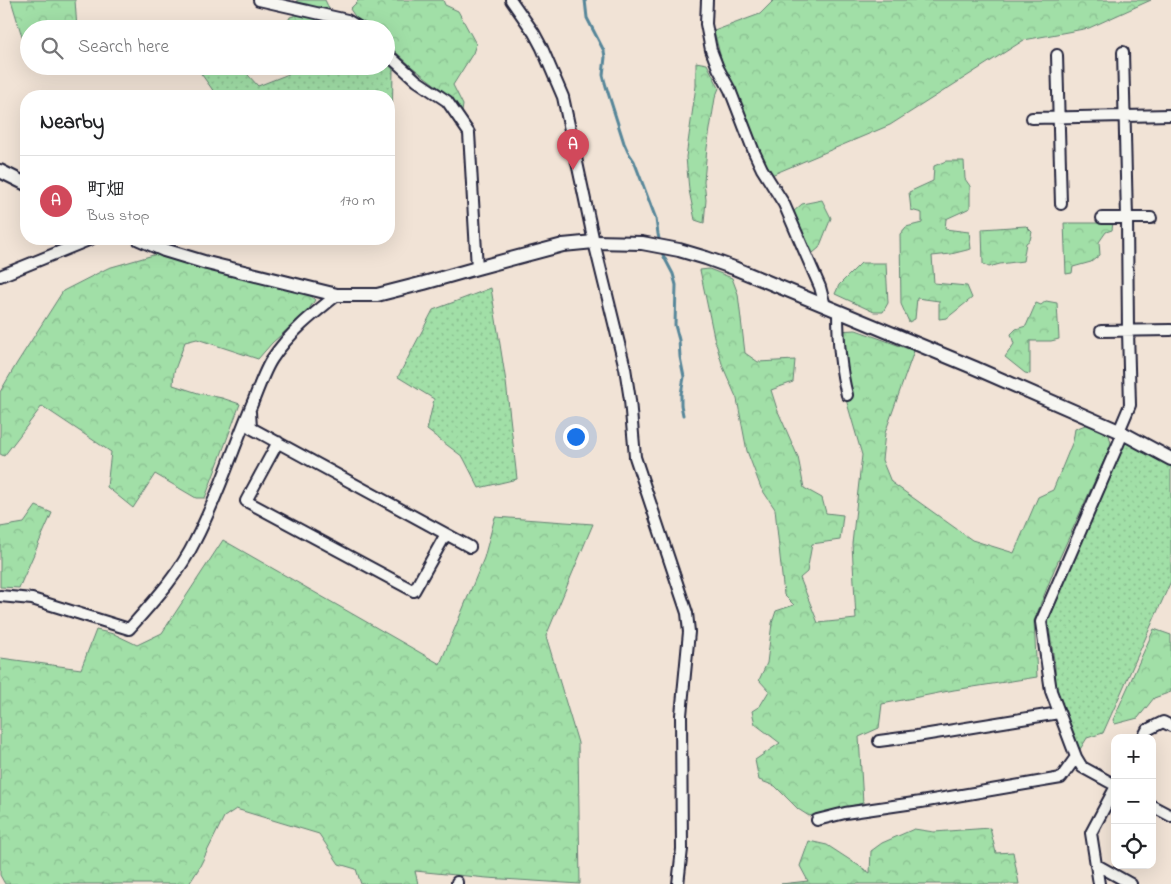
<!DOCTYPE html>
<meta charset="utf-8">
<style>
:root{--surface:#fff;--page:#f6f6f6;--text:#202124;--muted:#757577;--line:#e0e0e0;--accent:#d1495b}
body{margin:0;font-family:"Indie Flower","Klee One",sans-serif;background:var(--page);color:var(--text)}
.controls{position:absolute;right:15px;bottom:15px;display:grid;overflow:hidden;border-radius:10px;box-shadow:0 5px 20px #0002}
.controls button{width:45px;height:45px;display:grid;place-items:center;padding:0;border:0;border-bottom:1px solid var(--line);background:var(--surface);color:var(--text);font:25px sans-serif}
.you{position:absolute;left:575px;top:436px;width:18px;height:18px;margin:-12px;border:4px solid #fff;border-radius:50%;background:#1a73e8;box-shadow:0 0 0 8px #1a73e833}
.badge{display:grid;place-items:center;width:32px;height:32px;border-radius:50%;background:var(--accent);color:#fff;font-size:16px;font-weight:700}
.pin{position:absolute;translate:-50% -41px;filter:drop-shadow(0 1px 2px #0008)}
.pin::after{content:'';position:absolute;top:26px;width:18px;height:15px;background:inherit;clip-path:polygon(0 0,100% 0,50% 100%)}
.list{margin:0;padding:0;list-style:none}
h2{display:flex;justify-content:space-between;align-items:center;height:65px;margin:0;padding:0 20px;font-size:21px}
h2 small{font-size:16px;font-weight:400;color:var(--muted)}
.list li{display:grid;grid-template-columns:32px 1fr auto;gap:15px;align-items:center;box-sizing:border-box;height:90px;padding:0 20px;border-top:1px solid var(--line)}
.list b{display:block;font-size:19px;white-space:nowrap}
.list p{margin:0;font-size:16px;white-space:nowrap;color:var(--muted)}
.list em{font-size:16px;font-style:normal;color:var(--muted)}
.icon{flex:none;width:28px;height:28px;fill:none;stroke:currentColor;stroke-width:2;stroke-linecap:round;stroke-linejoin:round}
.map{position:relative;flex:none;width:1171px;height:884px;overflow:hidden}
.search{position:absolute;background:var(--surface);box-shadow:0 5px 20px #0002;left:20px;top:20px;width:375px;height:55px;display:flex;align-items:center;gap:12px;box-sizing:border-box;padding:0 18px;border-radius:28px;color:var(--muted);font-size:19px}
.panel{position:absolute;background:var(--surface);box-shadow:0 5px 20px #0002;left:20px;top:90px;width:375px;height:155px;border-radius:20px}
.map>svg:first-child{display:block}
</style>
<div class="map">
<svg width="1171" height="884" viewBox="0 0 1171 884">
<defs>
<pattern id="grass-dots" width="8" height="8" patternUnits="userSpaceOnUse" patternTransform="scale(1.25)"><rect width="8" height="8" fill="#a1dfa7"/><path d="M2 2h.1M6 6h.1" fill="none" stroke="#8abf91" stroke-width="1.8" stroke-linecap="round"/></pattern>
<pattern id="forest-crowns" width="20" height="18" patternUnits="userSpaceOnUse" patternTransform="scale(1.25)"><rect width="20" height="18" fill="#a1dfa7"/><path d="M2 6a3 3 0 1 1 6 0M12 15a3 3 0 1 1 6 0" fill="none" stroke="#8abf91"/></pattern>
</defs>
<rect width="100%" height="100%" fill="#f1e3d6"/>
<filter id="ink" filterUnits="userSpaceOnUse"><feTurbulence type="fractalNoise" baseFrequency=".02" numOctaves="2"/><feDisplacementMap in="SourceGraphic" scale="10" xChannelSelector="R" yChannelSelector="G"/><feConvolveMatrix kernelMatrix="1 2 1 2 8 2 1 2 1" color-interpolation-filters="sRGB"/></filter>
<g filter="url(#ink)">
<!-- grass -->
<path fill="url(#grass-dots)" stroke="#628071" d="M 386,63 L 393,69 L 392,130 L 389,130 L 389,96 L 217,96 L 197,68 L 197,66 L 246,66 L 248,75 L 258,86 L 309,66 L 386,66 Z
M 491,288 L 506,382 L 517,479 L 479,488 L 463,457 L 427,430 L 434,399 L 398,377 L 433,310 Z
M 1125,442 L 1171,466 L 1171,581 L 1103,733 L 1087,738 L 1079,751 L 1056,690 L 1055,666 L 1048,621 Z"/>
<!-- forest -->
<path fill="url(#forest-crowns)" stroke="#628071" d="M 11,0 L 75,0 L 77,29 L 29,29 L 29,49 L 24,43 Z
M 297,0 L 325,0 L 338,27 L 337,29 L 286,29 L 286,25 L 290,17 L 294,16 Z
M 359,0 L 443,0 L 445,5 L 458,11 L 476,44 L 473,53 L 453,85 L 463,105 L 462,112 L 446,93 L 412,67 L 386,43 L 386,29 C 366,29 361,26 350,9 Z
M 774,0 L 1151,0 L 1089,28 L 1024,40 L 890,125 L 769,176 L 723,66 L 714,31 L 760,14 Z
M 696,62 L 707,64 L 719,88 L 715,98 L 707,148 L 704,181 L 706,200 L 704,223 L 695,220 L 689,190 L 686,157 L 696,86 Z
M 946,161 L 964,161 L 965,179 L 970,186 L 970,208 L 946,219 L 945,229 L 969,232 L 971,249 L 951,254 L 932,256 L 934,283 L 967,286 L 972,298 L 947,318 L 939,319 L 939,301 L 917,298 L 915,319 L 909,322 L 901,304 L 900,234 L 906,227 L 922,223 L 922,213 L 911,210 L 909,192 L 933,181 L 934,166 Z
M 822,200 L 831,218 L 819,248 L 813,253 L 793,212 L 802,204 Z
M 1064,223 L 1113,223 L 1112,230 L 1106,232 L 1099,242 L 1100,255 L 1091,262 L 1073,267 L 1072,273 L 1066,274 Z
M 1026,226 L 1032,232 L 1030,240 L 1026,243 L 1023,261 L 1000,264 L 989,267 L 983,264 L 982,229 Z
M 157,254 C 207,270 257,282 308,294 L 315,300 L 307,312 L 272,343 L 258,359 L 197,339 L 185,342 L 174,372 L 173,385 L 198,393 L 222,398 L 240,404 L 205,498 L 196,498 L 155,474 L 133,508 L 107,487 L 111,452 L 42,406 L 4,456 L 0,454 L 0,392 L 17,363 L 63,291 L 108,268 Z
M 861,263 L 886,263 L 888,303 L 883,312 L 874,312 L 835,294 L 839,285 Z
M 709,269 L 732,278 L 738,294 L 745,353 L 758,362 L 795,360 L 793,382 L 771,390 L 777,409 L 798,457 L 804,488 L 822,498 L 826,513 L 843,515 L 840,540 L 812,544 L 807,572 L 800,578 L 818,623 L 856,619 L 852,544 L 862,455 L 841,382 L 836,331 L 856,330 L 914,351 L 885,433 L 882,460 L 891,482 L 972,540 L 1014,553 L 1038,497 L 1053,490 L 1073,441 L 1075,429 L 1088,424 L 1109,435 L 1111,443 L 1106,456 L 1054,570 L 1034,621 L 1037,677 L 954,690 L 882,704 L 879,728 L 859,737 L 863,803 L 809,816 L 798,809 L 775,786 L 759,780 L 755,760 L 780,743 L 755,724 L 752,711 L 760,706 L 769,691 L 759,680 L 767,663 L 772,623 L 776,611 L 794,605 L 784,595 L 775,509 L 761,488 L 747,451 L 737,399 L 723,367 L 714,337 L 700,270 Z
M 1046,301 L 1057,303 L 1059,339 L 1051,341 L 1030,341 L 1030,374 L 1025,373 L 1005,357 L 1014,344 L 1011,334 L 1016,329 L 1026,326 L 1036,303 L 1041,305 Z
M 36,506 L 52,513 L 19,588 L 0,587 L 0,527 L 24,523 Z
M 495,517 L 593,524 L 546,636 L 578,743 L 580,884 L 487,878 L 415,871 L 418,884 L 361,884 L 356,869 L 339,864 L 319,834 L 236,809 L 224,817 L 198,870 L 189,884 L 5,884 L 0,875 L 0,661 L 1,658 L 81,669 L 96,630 L 114,634 L 137,645 L 162,633 L 223,540 L 440,664 L 484,558 Z
M 1154,629 L 1171,635 L 1171,692 L 1154,698 L 1138,718 L 1115,724 L 1113,720 Z
M 990,828 L 996,853 L 1013,852 L 1019,884 L 781,884 L 808,881 L 800,866 L 809,841 L 827,845 L 870,873 L 871,851 L 882,843 L 914,829 L 934,832 Z"/>
<g fill="none" stroke-linecap="round" stroke-linejoin="round">
<!-- stream -->
<path stroke="#578699" stroke-width="3" d="M 585,0 L 587,18 L 604,51 L 605,57 L 603,75 L 605,83 L 624,143 L 628,152 L 634,161 L 656,219 L 658,234 L 660,244
M 662,250 L 663,255 L 673,274 L 676,285 L 675,325 L 679,340 L 680,357 L 684,377 L 681,394 L 681,405 L 683,415"/>
<defs>
<path id="minor" d="M 259,0 L 347,20 L 362,29
M 511,0 L 534,33 L 542,48 L 563,97 L 594,242 L 625,368 L 630,400 L 635,457 L 687,613 L 689,632 L 681,715 L 682,849 L 678,884
M 707,0 L 706,24 L 711,50 L 718,68 L 730,90 L 754,152 L 762,169 L 784,204 L 820,287 L 825,306
M 386,53 L 417,81 L 447,101 L 469,133 L 477,268
M 1057,55 L 1061,204
M 1032,118 L 1171,115
M 1102,218 L 1151,218
M 0,276 L 91,239
M 838,311 C 838,339 840,368 847,395
M 1101,331 L 1171,330
M 250,412 L 251,428 L 470,547
M 1119,431 L 1130,405 L 1128,331 L 1127,218 L 1123,52
M 278,442 L 246,501 L 414,591 L 446,534
M 0,596 L 32,599 L 129,629 C 154,601 179,574 195,541 C 218,497 233,449 252,404 C 258,390 264,371 272,359 C 289,333 313,314 337,295
M 1143,738 L 1147,730 L 1163,722 L 1171,726
M 879,741 L 917,736 L 1059,713
M 1115,785 L 1082,767 L 1076,757 L 1051,691 L 1041,622 L 1123,433
M 1152,806 L 1171,816
M 817,820 L 845,813 L 921,802 L 1061,778 L 1076,757
M 1097,865 L 1131,884
M 457,882 L 457,884
M 1099,884 L 1091,833 L 1115,788"/>
<path id="tertiary" d="M 0,171 L 26,184
M 139,239 L 164,250 L 207,263 L 337,295 L 377,295 L 424,283 L 477,268 L 563,245 L 594,242 L 642,243 L 679,250 L 706,258 L 734,268 L 975,368 L 1119,431 L 1171,459"/>
</defs>
<!-- minor casing -->
<use href="#minor" stroke="#22223b" stroke-width="14"/>
<!-- tertiary casing -->
<use href="#tertiary" stroke="#22223b" stroke-width="16"/>
<!-- minor -->
<use href="#minor" stroke="#f6f6f2" stroke-width="10"/>
<!-- tertiary -->
<use href="#tertiary" stroke="#f6f6f2" stroke-width="12"/>
</g>
</g>
</svg>
<div class="controls">
<button>+</button>
<button>−</button>
<button><svg class="icon" aria-label="locate" viewBox="0 0 24 24"><circle cx="12" cy="12" r="6"/><path d="M12 2v4M12 18v4M2 12h4M18 12h4"/></svg></button>
</div>
<div class="you"></div>
<div class="pin badge" style="left:573px;top:170px">A</div>
<div class="search"><svg class="icon" aria-label="search" viewBox="0 0 24 24"><circle cx="10" cy="10" r="6"/><path d="M15 15l6 6"/></svg>Search here</div>
<section class="panel">
<h2>Nearby<small></small></h2>
<ul class="list">
<li><span class="badge">A</span><div><b>町畑</b><p>Bus stop</p></div><em>170 m</em></li>
</ul>
</section>
</div>
